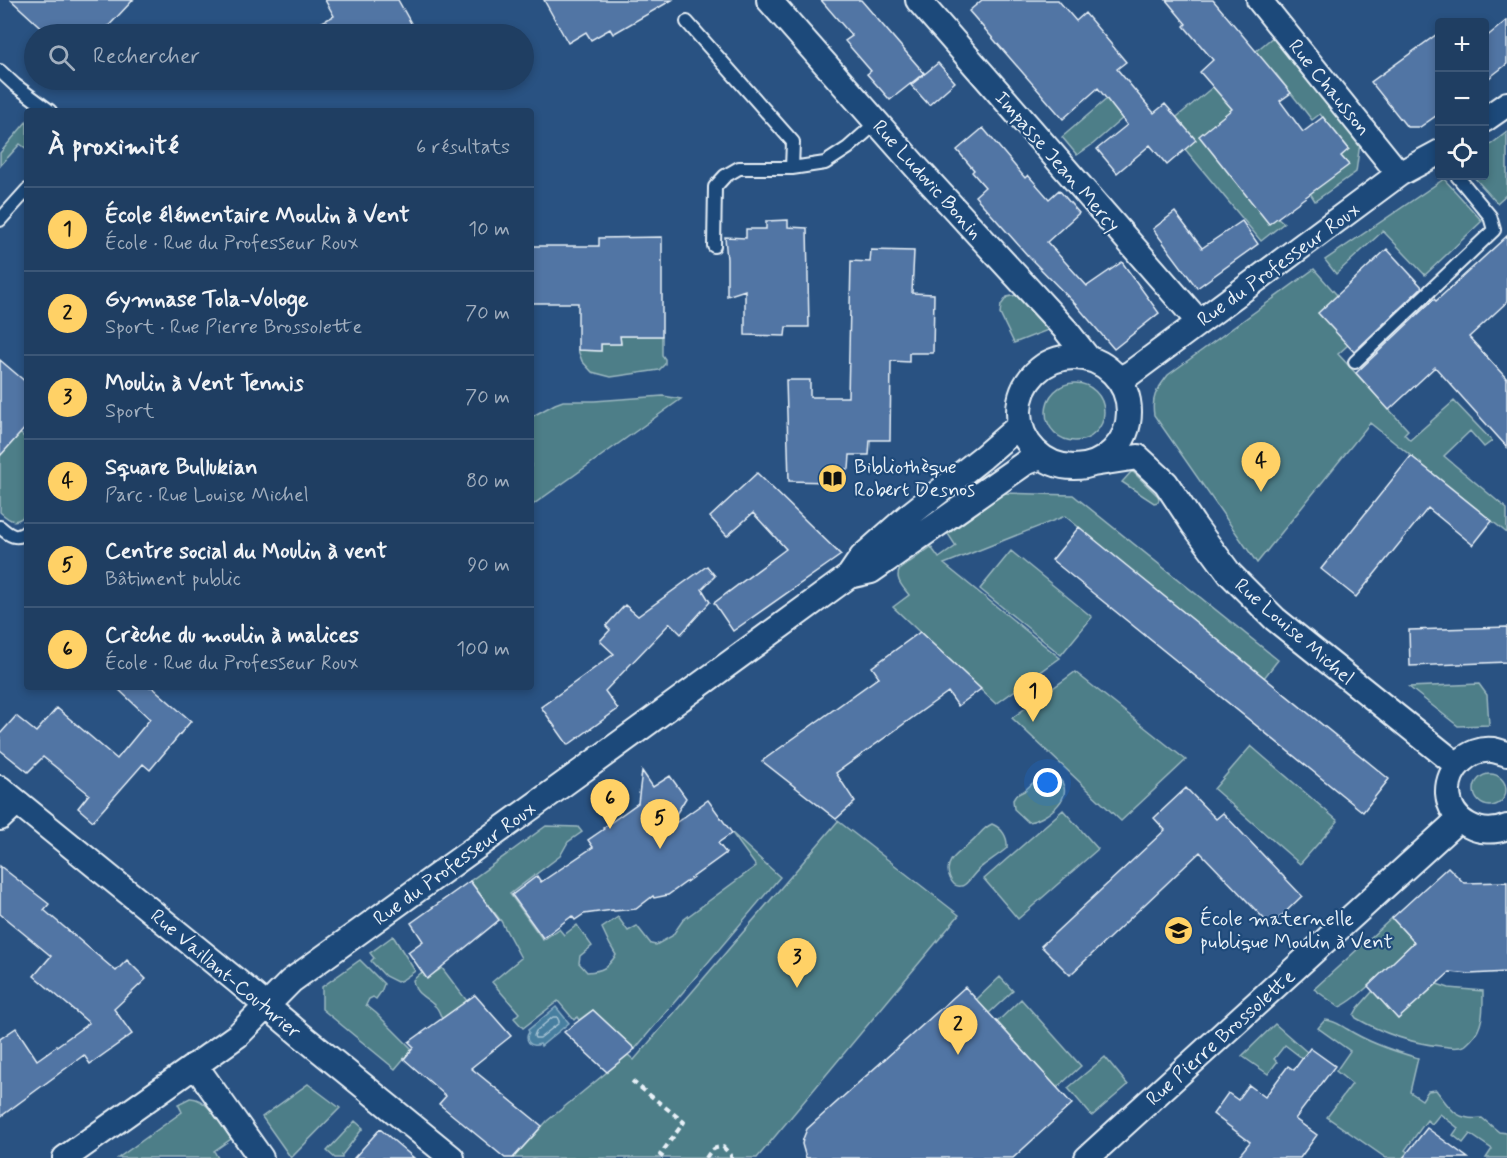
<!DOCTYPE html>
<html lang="fr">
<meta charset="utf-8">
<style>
:root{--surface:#1f3e62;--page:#274568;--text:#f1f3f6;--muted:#a1aebe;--line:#3c5777;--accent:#ffd166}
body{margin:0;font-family:Mynerve,sans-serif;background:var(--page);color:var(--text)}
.controls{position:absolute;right:18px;top:18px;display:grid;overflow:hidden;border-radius:6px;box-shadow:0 3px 9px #0003}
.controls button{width:54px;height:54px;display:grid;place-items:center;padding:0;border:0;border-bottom:2px solid var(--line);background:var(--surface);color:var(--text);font:30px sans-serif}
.you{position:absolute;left:1048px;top:783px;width:21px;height:21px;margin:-15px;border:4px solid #fff;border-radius:50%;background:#1a73e8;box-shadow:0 0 0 9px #1a73e833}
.badge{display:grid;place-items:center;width:39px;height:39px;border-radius:50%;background:var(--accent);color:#111;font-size:20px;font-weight:700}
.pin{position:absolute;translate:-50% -50px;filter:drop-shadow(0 2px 3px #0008)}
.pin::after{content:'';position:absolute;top:32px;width:21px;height:18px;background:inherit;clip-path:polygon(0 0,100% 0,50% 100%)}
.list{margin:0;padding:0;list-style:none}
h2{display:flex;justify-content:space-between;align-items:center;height:78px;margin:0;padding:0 24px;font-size:26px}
h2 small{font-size:20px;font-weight:400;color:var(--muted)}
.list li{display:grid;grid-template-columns:39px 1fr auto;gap:18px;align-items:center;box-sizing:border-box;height:84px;padding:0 24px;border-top:2px solid var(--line)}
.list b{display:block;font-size:22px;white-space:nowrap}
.list p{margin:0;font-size:20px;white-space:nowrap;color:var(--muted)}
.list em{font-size:20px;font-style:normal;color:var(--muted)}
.icon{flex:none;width:33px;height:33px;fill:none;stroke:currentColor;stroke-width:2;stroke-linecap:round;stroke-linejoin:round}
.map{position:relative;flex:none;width:1507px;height:1158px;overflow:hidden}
.search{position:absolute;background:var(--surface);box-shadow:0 3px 9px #0003;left:24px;top:24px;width:510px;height:66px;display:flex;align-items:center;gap:15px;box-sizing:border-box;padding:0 21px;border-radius:33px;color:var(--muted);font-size:22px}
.panel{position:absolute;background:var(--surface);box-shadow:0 3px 9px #0003;left:24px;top:108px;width:510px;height:582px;border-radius:6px}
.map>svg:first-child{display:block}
</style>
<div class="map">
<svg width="1507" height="1158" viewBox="0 0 1507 1158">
<rect width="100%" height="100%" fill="#295282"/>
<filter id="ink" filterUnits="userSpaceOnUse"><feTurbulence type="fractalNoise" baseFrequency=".0167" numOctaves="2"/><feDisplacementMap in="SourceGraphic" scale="12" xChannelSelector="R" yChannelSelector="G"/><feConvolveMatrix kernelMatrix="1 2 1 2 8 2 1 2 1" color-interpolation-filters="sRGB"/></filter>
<g filter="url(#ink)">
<!-- green -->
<path fill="#4e7e88" stroke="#9bb8c0" stroke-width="1.5" d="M 1274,36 L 1360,143 L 1356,172 L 1315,201 L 1310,193 L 1348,165 L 1341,156 L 1349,149 L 1320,114 L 1312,120 L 1276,74 L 1218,121 L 1208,146 L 1234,180 L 1284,223 L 1261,241 L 1166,126 Z
M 1108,98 L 1124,117 L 1093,144 L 1077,155 L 1062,137 Z
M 27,121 L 27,149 L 20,144 L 0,166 L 0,153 Z
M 1507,132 L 1507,194 L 1497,203 L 1473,176 L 1484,176 L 1485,149 Z
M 1444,179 L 1482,221 L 1425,275 L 1383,231 L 1336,274 L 1325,260 Z
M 1314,269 L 1337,295 L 1348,345 L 1338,354 L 1408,430 L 1404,434 L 1410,440 L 1454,401 L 1492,441 L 1484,447 L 1470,431 L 1444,456 L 1507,509 L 1507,533 L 1370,423 L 1257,563 L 1154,415 C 1151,396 1157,390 1168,375 Z
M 1017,295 L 1025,299 L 1048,330 L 1014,343 L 1000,314 L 1001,305 L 1007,297 Z
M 620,336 L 662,336 L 662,355 L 665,359 L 665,364 L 659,370 L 611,377 L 592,372 L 582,361 L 578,350 L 601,351 L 601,344 L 621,344 Z
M1046 412a29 29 0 1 1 58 0a29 29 0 1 1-58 0Z
M 663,396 L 681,399 L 531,506 L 531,417 L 555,404 L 563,401 L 594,401 Z
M 20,433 L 26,439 L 27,438 L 27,513 C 16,525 11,522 0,512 L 0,447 L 7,448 Z
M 1132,471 L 1158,496 L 1159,499 L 1158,502 L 1154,503 L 1122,482 Z
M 1004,493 L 1073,495 L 1278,660 L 1264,678 L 1065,516 L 944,564 L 1060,658 L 996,704 L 893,607 L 909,595 C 903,587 894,579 900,569 L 931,547 L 939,558 L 956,546 L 948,534 Z
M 1011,551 L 1092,617 L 1061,655 L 980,589 Z
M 1075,672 L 1186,760 L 1121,821 L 1012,718 Z
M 1479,684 L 1487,695 L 1489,725 L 1458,726 L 1409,687 Z
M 1251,746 L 1338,821 L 1300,864 L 1214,789 Z
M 1044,773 C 1049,773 1053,774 1057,777 C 1079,794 1047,820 1028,822 L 1014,809 L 1013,800 L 1016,795 L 1024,791 Z
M1474 790a16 16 0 1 1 32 0a16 16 0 1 1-32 0Z
M 1063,810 L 1098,849 L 1018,919 L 984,879 Z
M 838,821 L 959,915 L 757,1158 L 513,1158 L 547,1121 L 628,1055 L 634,1060 Z
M 992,824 C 1002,828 1008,837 1007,848 C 1000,854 992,859 984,865 C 979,868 975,873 971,878 C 968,881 965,886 961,886 C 955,887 952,883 950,878 C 941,859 965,850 975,839 C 981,833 983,828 992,824 Z
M 546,826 L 578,827 L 582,832 L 568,842 L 560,856 L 510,894 L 543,940 L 559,929 L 564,935 L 577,925 L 592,946 L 580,956 L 579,963 L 587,972 C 603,971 607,968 616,955 L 610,945 L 602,928 L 618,917 L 628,931 L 637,926 L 651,944 L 656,945 L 672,936 L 683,920 L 756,866 L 732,833 L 780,877 L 635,1049 L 593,1010 L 579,1020 L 577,1017 L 574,1020 L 558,1001 L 523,1028 L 514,1018 L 519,1013 L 492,982 L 521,958 L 501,921 L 470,881 Z
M 1392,918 L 1414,942 C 1398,957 1357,1001 1339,1007 L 1314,989 Z
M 393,936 L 415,971 L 402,980 L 397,982 L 385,976 L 371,961 L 374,958 L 370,953 Z
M 360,960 L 384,984 L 381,992 L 376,999 L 373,997 L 369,999 L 366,1005 L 376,1013 L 412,1049 L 395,1069 L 322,1009 L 322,987 Z
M 442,968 L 467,1001 L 442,1019 C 440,1015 439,1009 435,1006 C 426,996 415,996 413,980 L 422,972 L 427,978 Z
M 1000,977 L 1013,991 L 989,1013 L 976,1000 Z
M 1437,984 L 1449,988 L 1483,991 C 1483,1009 1484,1027 1471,1040 C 1470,1041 1465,1046 1464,1046 C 1457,1049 1447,1047 1440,1046 C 1410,1043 1382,1033 1356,1018 L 1354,1015 L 1358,1008 L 1373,991 L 1398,1019 Z
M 1021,999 L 1081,1066 L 1057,1088 L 997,1022 Z
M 1325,1020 C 1334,1020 1340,1025 1347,1029 C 1369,1043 1393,1051 1418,1058 L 1410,1092 L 1422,1100 L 1428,1091 L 1436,1090 C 1450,1108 1455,1121 1482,1118 L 1499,1132 L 1507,1133 L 1507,1158 L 1486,1158 L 1492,1149 L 1470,1134 L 1463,1143 L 1453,1135 L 1458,1128 L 1440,1114 L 1432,1124 L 1427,1120 L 1405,1150 L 1415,1158 L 1386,1158 L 1327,1117 L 1352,1084 L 1336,1071 L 1350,1051 L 1318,1028 Z
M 1275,1024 L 1307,1052 L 1302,1058 L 1285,1045 L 1274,1059 L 1277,1062 L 1268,1074 L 1242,1056 Z
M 1105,1057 L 1128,1085 L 1092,1116 L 1068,1088 Z
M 308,1084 L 340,1108 L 291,1158 L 262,1117 Z
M 190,1098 C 207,1097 222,1126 231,1139 L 214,1151 L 218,1158 L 118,1158 L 182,1112 L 178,1104 Z
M 355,1121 L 363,1128 L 342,1155 L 342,1158 L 335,1158 L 327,1151 Z"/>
<!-- water -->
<path fill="#467e9f" stroke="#87acc3" stroke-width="1.5" d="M 556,1007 L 569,1023 L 541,1046 L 540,1044 C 530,1048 524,1040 529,1032 L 528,1030 Z"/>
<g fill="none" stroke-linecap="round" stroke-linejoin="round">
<!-- shore -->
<path stroke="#a7c3d4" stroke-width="1.5" d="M 553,1017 L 557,1017 L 559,1021 L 559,1023 L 540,1038 L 535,1038 L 534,1036 L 536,1031 Z"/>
</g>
<!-- building -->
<path fill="#5174a4" stroke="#e8f1f8" stroke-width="1.5" d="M 11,0 L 133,0 L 101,34 L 48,34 Z
M 325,0 L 398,0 L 417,34 L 299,34 L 334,16 Z
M 544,0 L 672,0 L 613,34 L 610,29 L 591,40 L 586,32 L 568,43 Z
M 821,0 L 861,0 L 924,73 L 890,100 L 867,74 L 871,71 L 845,41 L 852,36 Z
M 982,0 L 1058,0 L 1076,21 L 1085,13 L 1126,62 L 1117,69 L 1154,113 L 1165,104 L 1196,140 L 1167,165 L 1150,145 L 1117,173 L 1097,149 L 1127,125 L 1098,88 L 1063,119 L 969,11 Z
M 1166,0 L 1213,0 L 1291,93 L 1280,101 L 1303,132 L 1323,117 L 1349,149 L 1341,156 L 1349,165 L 1269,224 L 1199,136 L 1232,109 L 1200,72 L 1213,60 L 1184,26 L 1186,24 Z
M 1507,20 L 1507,64 L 1485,81 L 1485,38 Z
M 1440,32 L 1440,113 L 1420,127 L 1407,127 L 1371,82 Z
M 938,63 L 955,82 L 929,105 L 911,85 Z
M 983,128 L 1025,178 L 1028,175 L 1049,199 L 1059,190 L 1079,213 L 1047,242 L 1087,286 L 1122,262 L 1159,313 L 1114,349 L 1077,306 L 1029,257 L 975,196 L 985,187 L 972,172 L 974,170 L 957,150 Z
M 1175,212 L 1202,248 L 1242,221 L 1258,244 L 1197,288 L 1153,229 Z
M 788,220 L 788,227 L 807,228 L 809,327 L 786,327 L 785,336 L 745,335 L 745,290 L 727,296 L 727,259 L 725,237 L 746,238 L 746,229 L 766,229 L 766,221 Z
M 1507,236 L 1507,302 L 1469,337 L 1507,379 L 1507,447 L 1435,367 L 1389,410 L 1356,373 L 1434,299 L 1436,301 Z
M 662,237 L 662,336 L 620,336 L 621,344 L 601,344 L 601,351 L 578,350 L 578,303 L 531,303 L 531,246 L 599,246 L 599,238 Z
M 1387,249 L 1422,287 L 1354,352 L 1318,313 Z
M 871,250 L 914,251 L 912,293 L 934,294 L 933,353 L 909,353 L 909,362 L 891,361 L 890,440 L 870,440 L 869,455 L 850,455 L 849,469 L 830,468 L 829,482 L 789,481 L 786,380 L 810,380 L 810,397 L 848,397 L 851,261 L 870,262 Z
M 0,360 L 27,383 L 27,426 L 0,456 Z
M 1411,456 L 1492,521 L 1473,545 L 1428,508 L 1356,597 L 1321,569 Z
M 757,473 L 841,555 L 733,631 L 714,603 L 786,549 L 753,513 L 727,536 L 710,517 Z
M 1079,527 L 1389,779 L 1363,812 L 1052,560 Z
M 707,566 L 715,576 L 702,589 L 710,602 L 681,634 L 670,623 L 605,691 L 618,709 L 568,745 L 541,707 L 614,654 L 600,641 L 610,630 L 606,626 L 625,605 L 638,616 Z
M 1507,627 L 1507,662 L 1410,666 L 1409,630 Z
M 920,632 L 981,689 L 958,706 L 948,692 L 836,773 L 855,802 L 836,819 L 762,761 L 879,677 L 872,667 Z
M 116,687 L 152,687 L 191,721 L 150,770 L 143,764 L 93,821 L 78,808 L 89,794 L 43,757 L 28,772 L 0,750 L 0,734 L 16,716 L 36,732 L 57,708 L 117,759 L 150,719 Z
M 642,771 L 653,787 L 670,776 L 686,798 L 667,829 L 708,800 L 732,833 L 718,843 L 726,853 L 668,895 L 654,898 L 653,896 L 636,909 L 614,911 L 613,910 L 584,914 L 575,920 L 572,916 L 543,938 L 512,895 L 537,876 L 541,882 L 593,847 L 588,840 L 604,829 L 603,828 L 638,803 Z
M 1186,788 L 1216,819 L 1223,813 L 1302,896 L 1271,926 L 1200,852 L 1070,975 L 1041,946 L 1165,830 L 1154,818 Z
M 0,866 L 49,904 L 44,910 L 116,971 L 127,960 L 146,979 L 114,1009 L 132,1034 L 90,1064 L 84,1055 L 0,1117 L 0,1039 L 16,1028 L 37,1060 L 89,1023 L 34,976 L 51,956 L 0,914 Z
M 1448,867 L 1464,883 L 1507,882 L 1507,972 L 1470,974 L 1450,972 L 1398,1019 L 1368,986 L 1414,942 L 1392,918 Z
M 470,881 L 499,920 L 427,979 L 408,952 L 423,941 L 411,923 Z
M 965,987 L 1072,1104 L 1013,1158 L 806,1158 L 802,1144 L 803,1139 L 807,1129 Z
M 475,995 L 511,1036 L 471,1068 L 542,1126 L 513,1158 L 505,1158 L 439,1104 L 446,1096 L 404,1059 L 414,1047 L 409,1042 Z
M 593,1010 L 635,1049 L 607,1072 L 564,1032 Z
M 1310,1048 L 1335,1066 L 1295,1119 L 1317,1135 L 1300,1158 L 1237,1158 L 1250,1142 L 1213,1114 L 1228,1093 L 1238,1100 L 1249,1085 L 1265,1097 L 1288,1066 L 1294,1070 Z
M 1427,1128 L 1468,1158 L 1403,1158 Z
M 380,1129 L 414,1158 L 354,1158 Z"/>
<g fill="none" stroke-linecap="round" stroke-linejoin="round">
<defs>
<path id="service" d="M 687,22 L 793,142 L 792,168
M 0,71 L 15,85 L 50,111
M 0,220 L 27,190
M 714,246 L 715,187 L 725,176 L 739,168 L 792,168 L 825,163 L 848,148 L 877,122
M 1355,362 L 1494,230 L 1490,216 L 1457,176
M 0,527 C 9,535 17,541 27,531"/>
<path id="minor" d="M 769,0 L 917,168 L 1065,329 L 1088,358
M 918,0 L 1199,322
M 1259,0 L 1399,174
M 1484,120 L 1507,104
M1019 412a55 55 0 1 1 110 0a55 55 0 1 1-110 0Z
M 1119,379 L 1131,373 L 1399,174 L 1440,152
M 1093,464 L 1138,457 L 1166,483 L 1193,524 L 1230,574 L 1275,619 L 1457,765
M 849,576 L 871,571 L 1025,463 L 1041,457
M 1507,754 C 1503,753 1498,751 1493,750 C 1469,747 1447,769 1448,793 C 1450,823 1481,838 1507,827
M 0,788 L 237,981 L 301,1035 L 452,1158
M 0,818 L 17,802
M 195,1065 L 261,1158
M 65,1158 L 238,1035 L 291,981 L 579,773 L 849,576 L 862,557 L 907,517 L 983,457 L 1020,425
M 1087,1158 L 1459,819"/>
</defs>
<!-- service casing -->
<use href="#service" stroke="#e8f1f8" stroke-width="16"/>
<!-- minor casing -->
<use href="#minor" stroke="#e8f1f8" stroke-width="28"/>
<!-- path -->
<path stroke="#e8f1f8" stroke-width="4" stroke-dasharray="6 4.5" stroke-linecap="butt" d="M 632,1081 L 684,1122 L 660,1155 L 664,1158
M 706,1158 C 711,1150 714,1147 723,1147 L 731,1155 L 731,1158"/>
<!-- service -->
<use href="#service" stroke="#1f4a7a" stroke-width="12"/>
<!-- minor -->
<use href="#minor" stroke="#1f4a7a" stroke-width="24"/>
</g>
</g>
<!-- icons -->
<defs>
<symbol id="library-disc" viewBox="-11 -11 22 22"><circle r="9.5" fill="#ffd166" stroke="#1f4a7a"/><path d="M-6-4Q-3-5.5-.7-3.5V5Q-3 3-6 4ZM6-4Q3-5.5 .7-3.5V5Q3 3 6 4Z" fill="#111"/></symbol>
<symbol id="school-disc" viewBox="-11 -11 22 22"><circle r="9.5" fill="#ffd166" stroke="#1f4a7a"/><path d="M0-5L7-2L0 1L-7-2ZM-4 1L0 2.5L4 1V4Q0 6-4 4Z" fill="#111"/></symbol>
</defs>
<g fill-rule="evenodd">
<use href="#library-disc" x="816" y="462" width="33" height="33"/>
<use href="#school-disc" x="1162" y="914" width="33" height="33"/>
</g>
<g text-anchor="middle" stroke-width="4.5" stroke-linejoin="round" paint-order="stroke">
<!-- street labels -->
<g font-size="20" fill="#e8f1f8" stroke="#1f4a7a">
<text transform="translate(1330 87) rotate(51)" y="7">Rue Chausson</text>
<text transform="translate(1058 161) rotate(49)" y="7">Impasse Jean Mercy</text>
<text transform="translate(928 179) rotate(48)" y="7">Rue Ludovic Bonin</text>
<text transform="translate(1278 264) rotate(-36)" y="7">Rue du Professeur Roux</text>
<text transform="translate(1295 631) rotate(41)" y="7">Rue Louise Michel</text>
<text transform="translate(454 863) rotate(-36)" y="7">Rue du Professeur Roux</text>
<text transform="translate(226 973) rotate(40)" y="7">Rue Vaillant-Couturier</text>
<text transform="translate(1220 1037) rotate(-42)" y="7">Rue Pierre Brossolette</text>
</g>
<!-- poi labels -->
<g font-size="20" fill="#e8f1f8" stroke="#1f4a7a" text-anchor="start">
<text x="854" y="473">Bibliothèque<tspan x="854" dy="23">Robert Desnos</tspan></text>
<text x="1200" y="925">École maternelle<tspan x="1200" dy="23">publique Moulin à Vent</tspan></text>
</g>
</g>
</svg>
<div class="controls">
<button>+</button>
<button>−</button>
<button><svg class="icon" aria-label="locate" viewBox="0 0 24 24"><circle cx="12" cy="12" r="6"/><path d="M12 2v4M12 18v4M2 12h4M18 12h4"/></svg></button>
</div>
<div class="you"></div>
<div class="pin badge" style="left:1033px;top:722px">1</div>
<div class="pin badge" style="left:958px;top:1055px">2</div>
<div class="pin badge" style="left:797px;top:988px">3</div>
<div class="pin badge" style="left:1261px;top:492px">4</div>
<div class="pin badge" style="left:660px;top:849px">5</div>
<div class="pin badge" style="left:610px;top:829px">6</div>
<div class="search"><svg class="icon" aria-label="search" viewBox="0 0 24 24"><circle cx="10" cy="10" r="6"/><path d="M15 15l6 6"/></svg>Rechercher</div>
<section class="panel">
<h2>À proximité<small>6 résultats</small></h2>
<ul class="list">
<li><span class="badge">1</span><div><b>École élémentaire Moulin à Vent</b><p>École · Rue du Professeur Roux</p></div><em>10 m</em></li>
<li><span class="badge">2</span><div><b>Gymnase Tola-Vologe</b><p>Sport · Rue Pierre Brossolette</p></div><em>70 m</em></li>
<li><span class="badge">3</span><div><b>Moulin à Vent Tennis</b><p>Sport</p></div><em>70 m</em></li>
<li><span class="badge">4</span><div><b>Square Bullukian</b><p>Parc · Rue Louise Michel</p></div><em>80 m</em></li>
<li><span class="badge">5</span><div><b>Centre social du Moulin à vent</b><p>Bâtiment public</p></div><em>90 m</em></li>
<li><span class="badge">6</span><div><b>Crèche du moulin à malices</b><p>École · Rue du Professeur Roux</p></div><em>100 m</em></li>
</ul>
</section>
</div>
